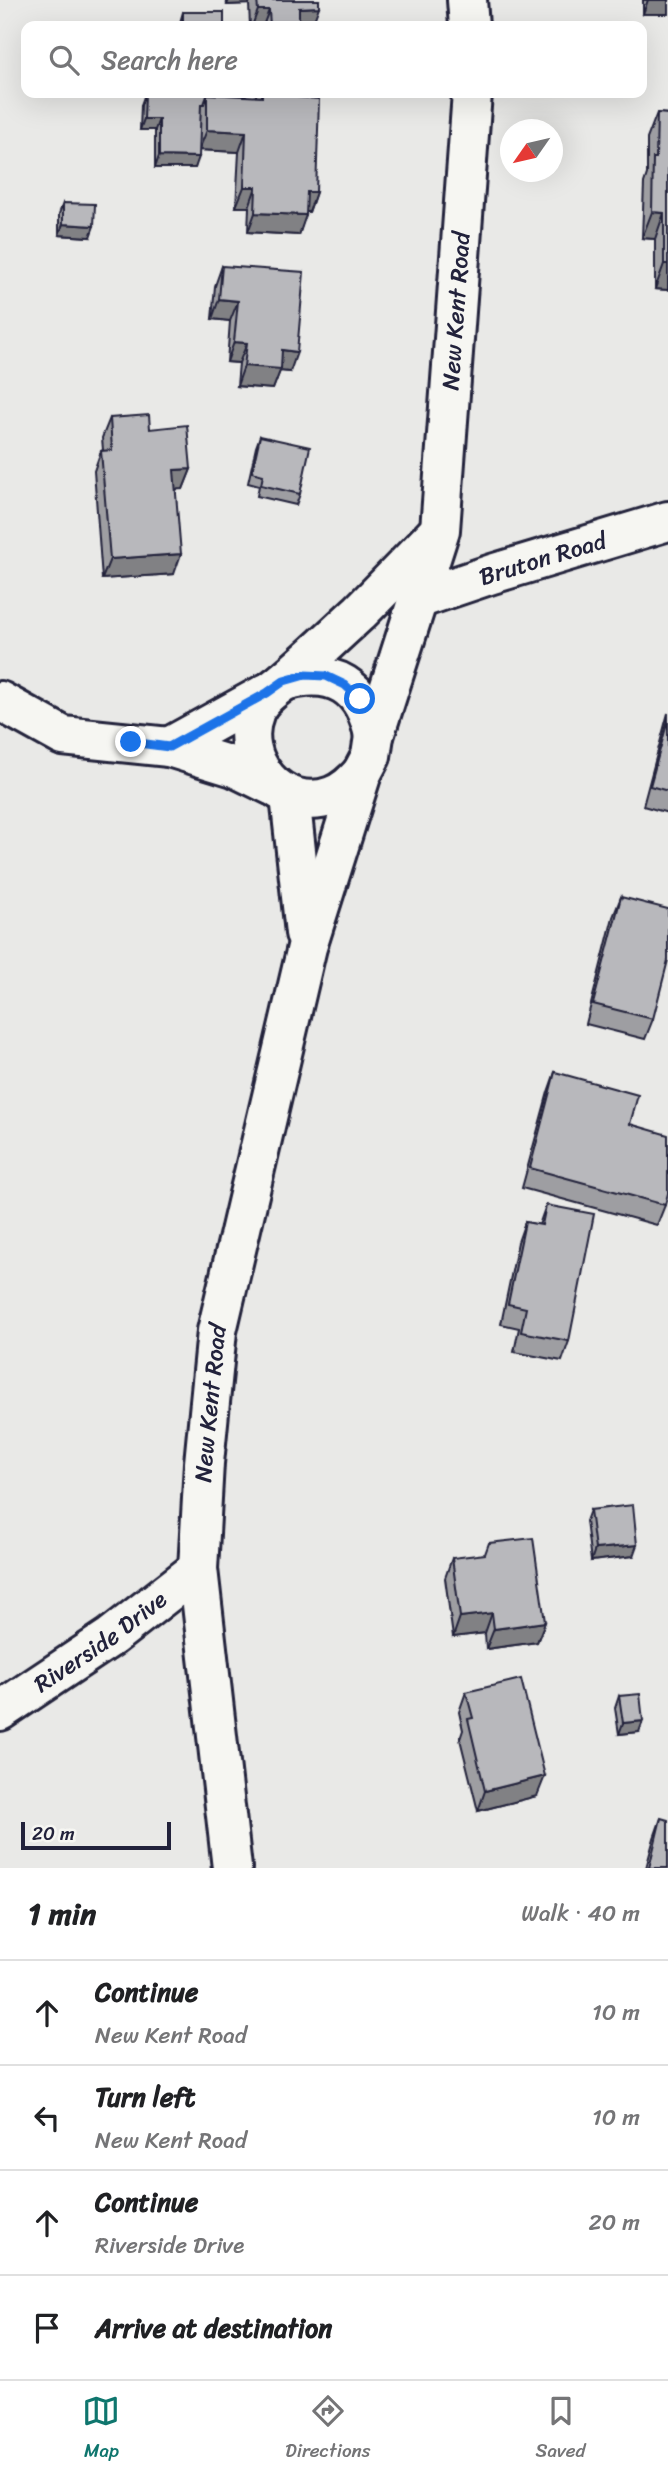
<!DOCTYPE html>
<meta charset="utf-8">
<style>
:root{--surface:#fff;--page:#f6f6f6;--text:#202124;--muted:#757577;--line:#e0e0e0;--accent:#0f766e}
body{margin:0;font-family:Sriracha,sans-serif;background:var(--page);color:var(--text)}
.compass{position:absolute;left:500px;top:119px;width:63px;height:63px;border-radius:50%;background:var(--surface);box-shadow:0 7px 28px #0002;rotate:236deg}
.scale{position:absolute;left:21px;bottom:18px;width:150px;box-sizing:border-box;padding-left:7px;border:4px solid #22223b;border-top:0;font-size:19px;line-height:24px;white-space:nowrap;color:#22223b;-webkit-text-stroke:5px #f6f6f2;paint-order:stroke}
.stop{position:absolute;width:21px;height:21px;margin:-16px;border:5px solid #1a73e8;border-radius:50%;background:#fff}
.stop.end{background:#1a73e8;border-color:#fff;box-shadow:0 2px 7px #0008}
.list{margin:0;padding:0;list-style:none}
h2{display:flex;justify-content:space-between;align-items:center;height:91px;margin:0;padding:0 28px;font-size:30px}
h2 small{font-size:23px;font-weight:400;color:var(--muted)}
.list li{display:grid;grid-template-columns:46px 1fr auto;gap:21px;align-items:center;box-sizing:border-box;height:105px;padding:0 28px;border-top:2px solid var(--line)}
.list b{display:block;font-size:26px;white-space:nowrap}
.list p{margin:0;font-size:23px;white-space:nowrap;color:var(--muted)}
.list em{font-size:23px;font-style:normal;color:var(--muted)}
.icon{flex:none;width:38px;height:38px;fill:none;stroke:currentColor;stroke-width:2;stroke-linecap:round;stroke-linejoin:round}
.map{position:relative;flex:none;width:668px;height:1868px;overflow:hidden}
.search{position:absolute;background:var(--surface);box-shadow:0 7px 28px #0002;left:21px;right:21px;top:21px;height:77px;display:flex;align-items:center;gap:18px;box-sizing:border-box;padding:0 24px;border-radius:14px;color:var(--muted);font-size:26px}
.sheet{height:511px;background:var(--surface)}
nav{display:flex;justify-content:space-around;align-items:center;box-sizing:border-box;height:98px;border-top:2px solid var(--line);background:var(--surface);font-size:19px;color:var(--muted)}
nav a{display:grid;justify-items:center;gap:4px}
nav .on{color:var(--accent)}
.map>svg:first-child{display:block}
</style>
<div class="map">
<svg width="668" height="1868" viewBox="0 0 668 1868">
<rect width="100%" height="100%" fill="#e9e9e7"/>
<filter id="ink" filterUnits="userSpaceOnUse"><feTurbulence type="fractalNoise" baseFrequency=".0143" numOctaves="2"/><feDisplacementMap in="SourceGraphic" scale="14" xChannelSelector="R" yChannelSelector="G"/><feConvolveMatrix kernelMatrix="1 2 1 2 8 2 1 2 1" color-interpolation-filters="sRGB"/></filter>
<g filter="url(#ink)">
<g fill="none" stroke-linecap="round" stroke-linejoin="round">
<defs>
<g id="minor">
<path d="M 467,0 L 469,26"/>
<path id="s1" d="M 418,599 L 492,574 L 668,521"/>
<path d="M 284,681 C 334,667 364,686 374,736"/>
<path d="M 0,701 L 63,736 L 169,747 L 234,767 L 273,786"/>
<path d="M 169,747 L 267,693"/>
<path d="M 362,773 C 353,783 345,791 332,796 C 281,815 235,759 255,711 C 261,697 273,690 284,681 C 310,659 335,635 360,612 C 385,587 410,561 435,535"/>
<path d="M 290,796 L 305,933"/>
<path id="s2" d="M 0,1711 L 111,1637 L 198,1569"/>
<path id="s3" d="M 232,1868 L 198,1569 L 204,1463 L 217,1331 L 307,947 L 362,773 L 371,756 L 374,736 L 440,530 L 472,93"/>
</g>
</defs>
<!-- minor casing -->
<use href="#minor" stroke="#22223b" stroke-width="44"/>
<!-- minor -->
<use href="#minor" stroke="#f6f6f2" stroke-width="38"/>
</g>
<!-- wall -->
<path fill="#9e9ea2" stroke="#22223b" stroke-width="2" d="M 226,0 L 319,0 L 312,26 L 250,26 L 249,4 L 227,5 Z
M 643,0 L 668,0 L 643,14 Z
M 183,12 L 224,26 L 179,26 Z
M 155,93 L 208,93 L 208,94 L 255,97 L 257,93 L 296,93 L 316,192 L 309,212 L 306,212 L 299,235 L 248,232 L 249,207 L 236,207 L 239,152 L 199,150 L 195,168 L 155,168 L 155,130 L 140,130 L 141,105 L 145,94 L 154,94 Z
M 657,113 L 668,114 L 668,290 L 655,289 L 655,239 L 642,238 L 644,183 L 647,174 L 647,139 Z
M 63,203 L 90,237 L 59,235 L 59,214 Z
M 222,266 L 290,372 L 280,371 L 273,389 L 237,386 L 239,363 L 227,362 L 230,321 L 212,319 L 215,286 Z
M 110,418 L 150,429 L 191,469 L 183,489 L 176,489 L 174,574 L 102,579 L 94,471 L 101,451 L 103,450 L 102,438 Z
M 260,436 L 300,494 L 296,505 L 257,496 L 259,486 L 248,483 L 256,447 Z
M 668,713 L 668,813 L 643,806 Z
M 621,897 L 653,1019 L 645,1039 L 586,1024 L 613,917 Z
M 555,1072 L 630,1124 L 665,1205 L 657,1225 L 522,1188 L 548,1092 Z
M 546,1205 L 569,1341 L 562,1361 L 514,1352 L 519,1328 L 501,1324 L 518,1242 L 525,1222 L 539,1225 Z
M 590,1510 L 633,1556 L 591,1561 L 586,1521 Z
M 452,1558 L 545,1622 L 537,1642 L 486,1649 L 485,1633 L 453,1637 L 445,1578 Z
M 466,1692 L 537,1796 L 478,1811 L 460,1739 L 463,1730 L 459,1712 Z
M 619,1696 L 639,1732 L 619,1734 L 615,1708 Z
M 661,1818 L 668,1868 L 646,1868 L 654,1838 Z"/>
<!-- shaded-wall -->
<path fill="#818184" stroke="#22223b" stroke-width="2" d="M 229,0 L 250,0 L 249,4 L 227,5 Z
M 648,0 L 668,0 L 668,14 L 643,14 Z
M 319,7 L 312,26 L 292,26 L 299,8 Z
M 258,10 L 269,10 L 263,26 L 252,26 Z
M 144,119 L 159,119 L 155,130 L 140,130 Z
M 207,130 L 246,132 L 239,152 L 199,150 Z
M 159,156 L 199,157 L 195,168 L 155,168 Z
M 244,187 L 256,187 L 249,207 L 236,207 Z
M 307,192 L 316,192 L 309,212 L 299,212 Z
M 652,212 L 664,213 L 655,239 L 642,238 Z
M 255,213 L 306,215 L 299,235 L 248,232 Z
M 63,224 L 94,226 L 90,237 L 59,235 Z
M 664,264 L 668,264 L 668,290 L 655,289 Z
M 219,299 L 238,301 L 230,321 L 212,319 Z
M 234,342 L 247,343 L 239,363 L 227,362 Z
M 282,350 L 297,352 L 290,372 L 280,371 L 273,389 L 237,386 L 244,366 Z
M 191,469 L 183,489 L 167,490 L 174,470 Z
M 181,554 L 174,574 L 102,579 L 110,559 Z
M 637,1545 L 633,1556 L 591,1561 L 595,1549 Z
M 492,1613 L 485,1633 L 453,1637 L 460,1617 Z
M 545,1622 L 537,1642 L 486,1649 L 494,1629 Z
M 643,1721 L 639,1732 L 619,1734 L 623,1723 Z
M 545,1776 L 537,1796 L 478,1811 L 485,1791 Z"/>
<!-- building -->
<path fill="#b8b8bc" stroke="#22223b" stroke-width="2" d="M 257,0 L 319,0 L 319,7 L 299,8 L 299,26 L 270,26 L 269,10 L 258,10 Z
M 183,12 L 224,12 L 224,26 L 183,26 Z
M 156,93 L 208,93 L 204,104 L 201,104 L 199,157 L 159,156 L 159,119 L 144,119 L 145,94 L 156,94 Z
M 262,93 L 296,93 L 297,97 L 319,99 L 316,192 L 307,192 L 306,215 L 255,213 L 256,187 L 244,187 L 246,132 L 207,130 L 207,94 L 262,97 Z
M 657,113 L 668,114 L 668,264 L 664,264 L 664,213 L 652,212 L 653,158 L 656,158 Z
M 63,203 L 95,204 L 94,226 L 63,224 Z
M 222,266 L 304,272 L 297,352 L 282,350 L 281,369 L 244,366 L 247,343 L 234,342 L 238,301 L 219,299 Z
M 149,415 L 150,429 L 187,425 L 191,469 L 174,470 L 181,554 L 110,559 L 101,451 L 112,450 L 110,418 Z
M 260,436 L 310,447 L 300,494 L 261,485 L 263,475 L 252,472 Z
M 668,720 L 668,791 L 650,786 Z
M 621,897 L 668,909 L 668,960 L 653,1019 L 593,1004 Z
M 555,1072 L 638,1095 L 630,1124 L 668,1135 L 668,1193 L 665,1205 L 530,1168 Z
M 546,1205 L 594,1214 L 569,1341 L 521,1332 L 526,1308 L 508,1304 L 525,1222 L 542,1225 Z
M 633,1505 L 637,1545 L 595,1549 L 590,1510 Z
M 533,1538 L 545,1622 L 494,1629 L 492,1613 L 460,1617 L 452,1558 L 485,1554 L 489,1543 Z
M 521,1679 L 545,1776 L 485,1791 L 468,1719 L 473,1718 L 466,1692 Z
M 640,1694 L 643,1721 L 623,1723 L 619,1696 Z
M 661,1818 L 668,1820 L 668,1868 L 649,1868 Z"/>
</g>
<g fill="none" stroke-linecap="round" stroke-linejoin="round" filter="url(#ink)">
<!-- route -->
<path stroke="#1a73e8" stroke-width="9" d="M 131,742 L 169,747 L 267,693 L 284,681 L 305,675 L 326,676 L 345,685 L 360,699"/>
</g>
<g text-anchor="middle" stroke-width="7" stroke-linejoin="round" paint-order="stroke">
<!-- street labels -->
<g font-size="24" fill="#22223b" stroke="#f6f6f2">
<text dy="8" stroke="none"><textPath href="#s3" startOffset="1592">New Kent Road</textPath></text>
<text dy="8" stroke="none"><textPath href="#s1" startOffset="131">Bruton Road</textPath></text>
<text dy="8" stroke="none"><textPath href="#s3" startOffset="467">New Kent Road</textPath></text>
<text dy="8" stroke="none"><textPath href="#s2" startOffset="122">Riverside Drive</textPath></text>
</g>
</g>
</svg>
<svg class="compass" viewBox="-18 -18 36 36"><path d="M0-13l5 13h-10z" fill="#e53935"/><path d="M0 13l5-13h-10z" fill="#757577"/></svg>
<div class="scale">20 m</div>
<div class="stop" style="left:360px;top:699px"></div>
<div class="stop end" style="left:131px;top:742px"></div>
<div class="search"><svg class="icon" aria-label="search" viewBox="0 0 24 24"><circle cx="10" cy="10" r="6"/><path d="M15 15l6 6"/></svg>Search here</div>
</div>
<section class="sheet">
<h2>1 min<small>Walk · 40 m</small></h2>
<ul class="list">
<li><svg class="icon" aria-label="ahead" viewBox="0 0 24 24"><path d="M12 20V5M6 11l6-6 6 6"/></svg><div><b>Continue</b><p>New Kent Road</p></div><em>10 m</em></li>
<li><svg class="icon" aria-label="left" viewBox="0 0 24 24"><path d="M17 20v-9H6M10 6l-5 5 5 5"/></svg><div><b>Turn left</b><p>New Kent Road</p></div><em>10 m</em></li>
<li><svg class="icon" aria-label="ahead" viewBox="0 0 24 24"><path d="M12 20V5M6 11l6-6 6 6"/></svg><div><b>Continue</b><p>Riverside Drive</p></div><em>20 m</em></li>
<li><svg class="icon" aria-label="arrive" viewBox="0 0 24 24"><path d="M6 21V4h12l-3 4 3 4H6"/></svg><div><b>Arrive at destination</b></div></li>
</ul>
</section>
<nav>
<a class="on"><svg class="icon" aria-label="map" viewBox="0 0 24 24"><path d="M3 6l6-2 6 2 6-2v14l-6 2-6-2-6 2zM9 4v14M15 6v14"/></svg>Map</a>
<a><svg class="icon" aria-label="directions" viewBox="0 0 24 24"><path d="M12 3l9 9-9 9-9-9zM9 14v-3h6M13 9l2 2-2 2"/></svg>Directions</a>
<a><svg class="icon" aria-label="saved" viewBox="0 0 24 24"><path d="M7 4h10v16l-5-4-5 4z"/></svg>Saved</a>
</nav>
